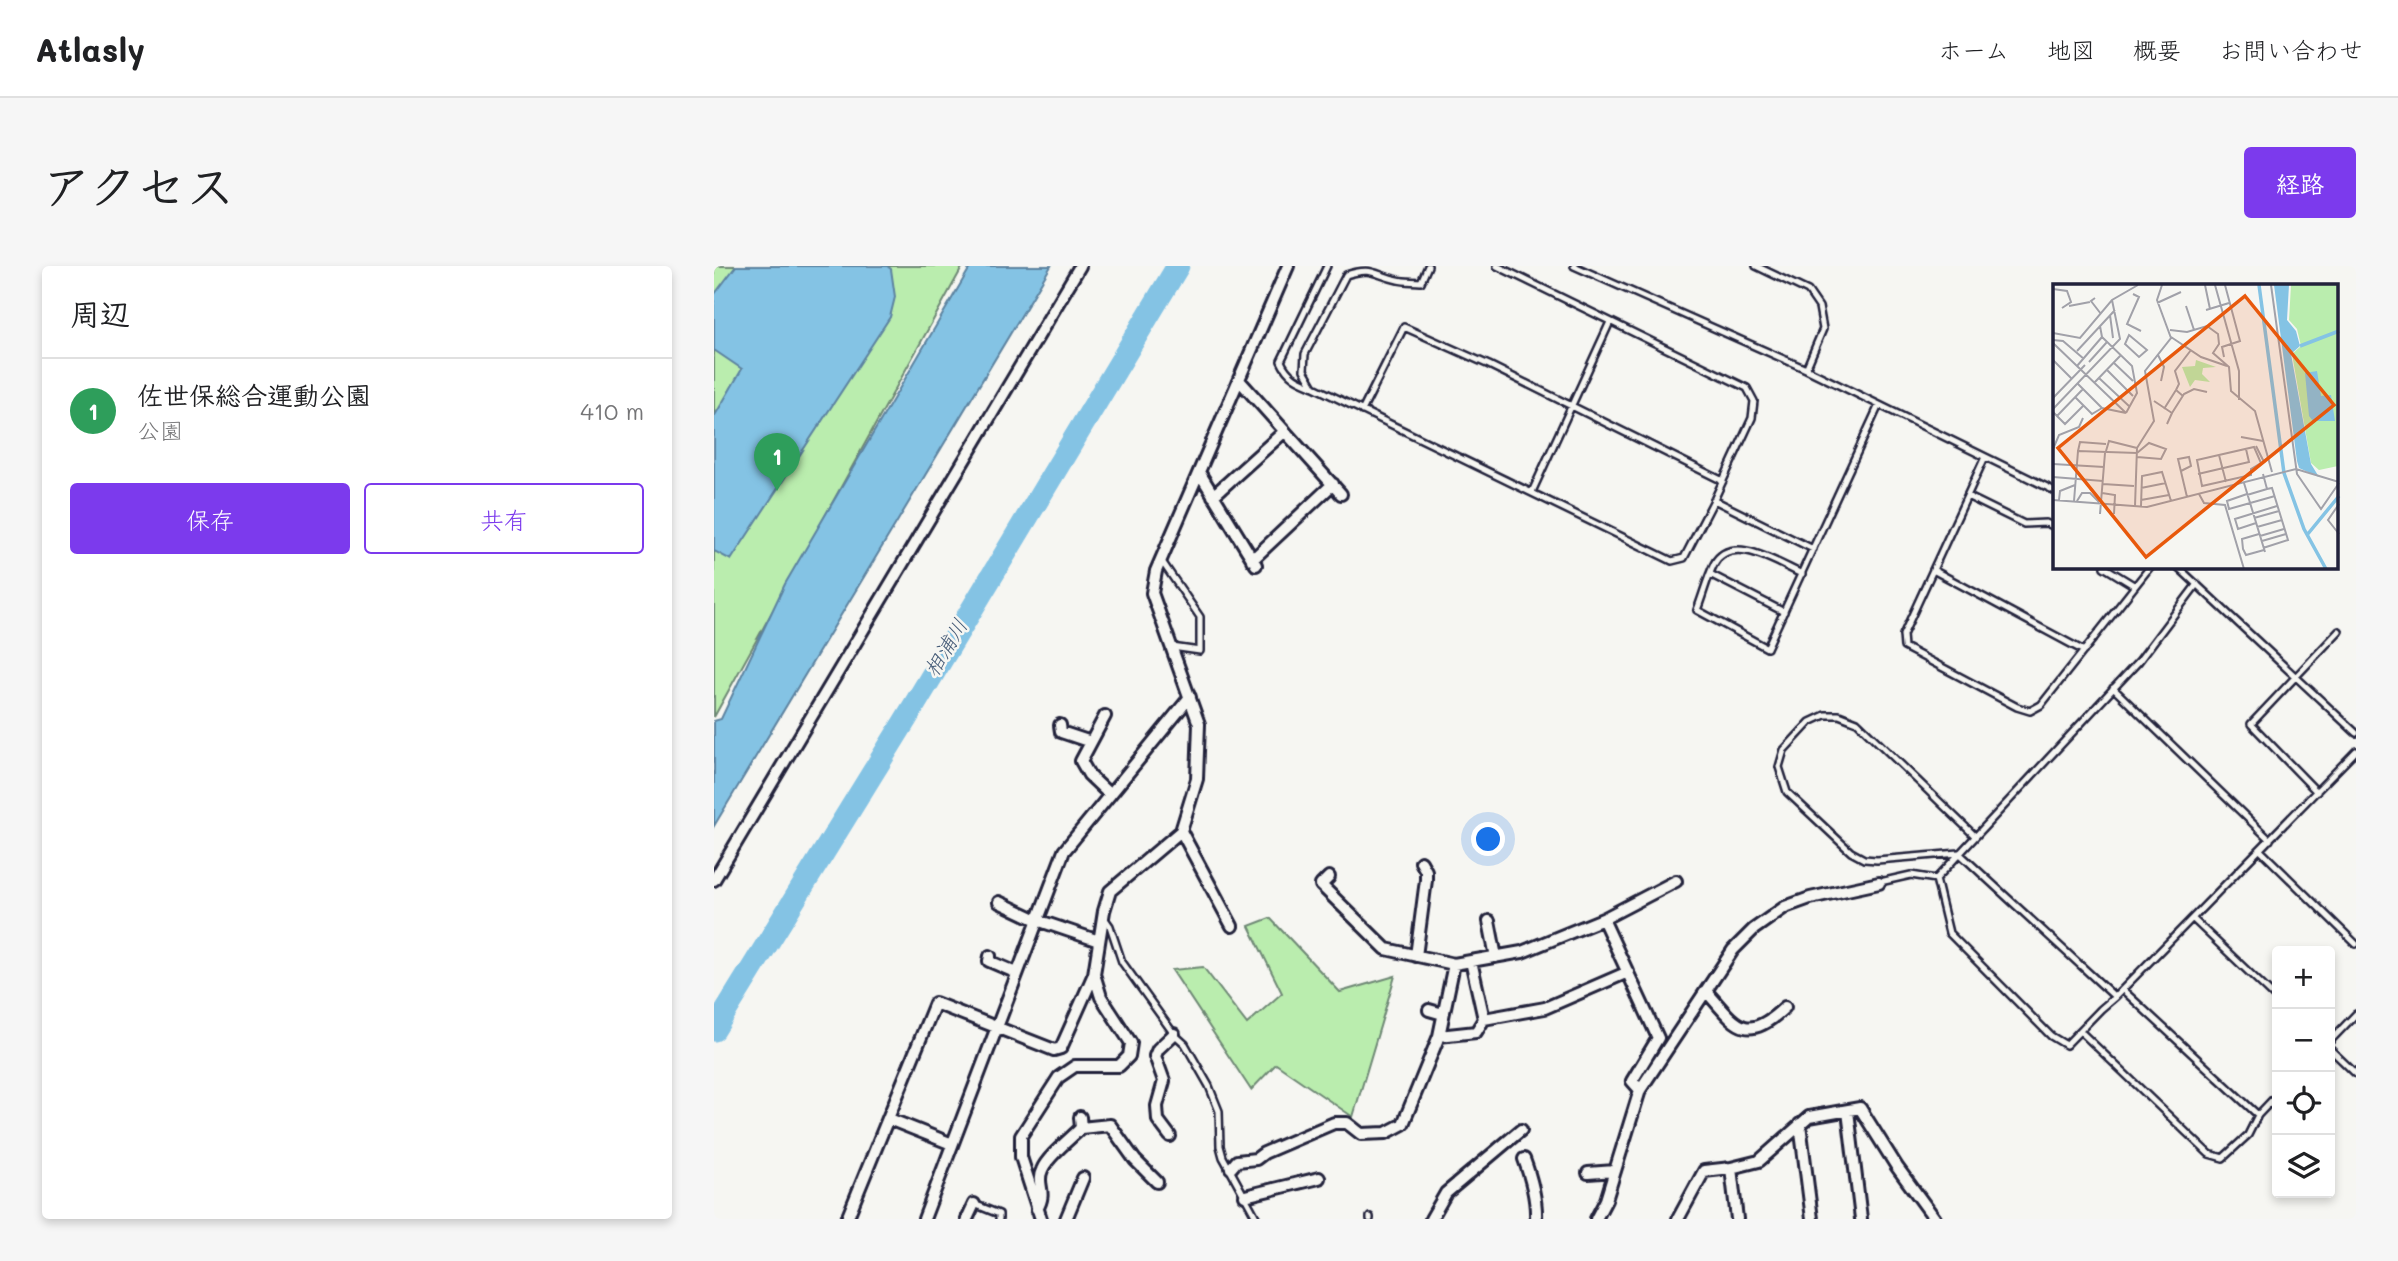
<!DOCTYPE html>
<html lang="ja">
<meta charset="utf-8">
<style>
:root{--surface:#fff;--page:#f6f6f6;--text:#202124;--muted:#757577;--line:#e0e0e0;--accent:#7c3aed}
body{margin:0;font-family:Mali,"Klee One",sans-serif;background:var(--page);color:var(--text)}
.controls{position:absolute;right:21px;bottom:21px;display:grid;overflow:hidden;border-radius:7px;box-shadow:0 4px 10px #0003}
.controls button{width:63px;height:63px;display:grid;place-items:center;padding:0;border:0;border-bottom:2px solid var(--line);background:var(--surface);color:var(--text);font:35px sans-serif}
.you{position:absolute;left:775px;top:574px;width:24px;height:24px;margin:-18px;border:5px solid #fff;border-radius:50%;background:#1a73e8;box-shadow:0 0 0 10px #1a73e833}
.badge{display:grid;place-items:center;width:46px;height:46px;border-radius:50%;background:var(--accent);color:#fff;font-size:23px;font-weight:700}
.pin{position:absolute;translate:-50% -58px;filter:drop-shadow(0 2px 4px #0008)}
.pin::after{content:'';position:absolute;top:37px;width:24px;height:21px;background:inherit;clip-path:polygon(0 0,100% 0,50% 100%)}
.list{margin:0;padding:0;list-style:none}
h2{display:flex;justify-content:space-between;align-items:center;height:91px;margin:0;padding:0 28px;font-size:30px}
h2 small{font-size:23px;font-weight:400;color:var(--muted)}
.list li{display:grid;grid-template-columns:46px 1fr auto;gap:21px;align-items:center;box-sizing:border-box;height:105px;padding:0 28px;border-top:2px solid var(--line)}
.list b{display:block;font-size:26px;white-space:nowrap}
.list p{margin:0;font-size:23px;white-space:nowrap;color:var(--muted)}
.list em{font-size:23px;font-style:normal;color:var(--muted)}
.actions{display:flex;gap:14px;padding:21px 28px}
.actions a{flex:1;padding:16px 0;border:2px solid var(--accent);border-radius:7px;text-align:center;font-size:24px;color:var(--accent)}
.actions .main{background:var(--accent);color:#fff}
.icon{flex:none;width:38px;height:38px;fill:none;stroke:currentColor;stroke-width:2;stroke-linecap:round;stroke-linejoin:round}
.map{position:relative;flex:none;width:1642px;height:953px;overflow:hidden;border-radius:7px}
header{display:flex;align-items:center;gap:42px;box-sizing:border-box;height:98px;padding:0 35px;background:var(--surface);border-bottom:2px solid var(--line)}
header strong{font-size:33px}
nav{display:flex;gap:38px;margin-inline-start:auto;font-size:24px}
.intro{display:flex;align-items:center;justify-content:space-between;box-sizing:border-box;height:168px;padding:0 42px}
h1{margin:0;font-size:49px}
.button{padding:18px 32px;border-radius:7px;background:var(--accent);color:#fff;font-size:24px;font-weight:700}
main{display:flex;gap:42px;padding:0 42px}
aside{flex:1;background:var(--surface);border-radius:7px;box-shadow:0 4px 10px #0003}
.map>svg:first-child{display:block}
</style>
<header>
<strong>Atlasly</strong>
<nav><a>ホーム</a><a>地図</a><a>概要</a><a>お問い合わせ</a></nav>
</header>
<div class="intro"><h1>アクセス</h1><a class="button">経路</a></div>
<main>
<aside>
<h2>周辺<small></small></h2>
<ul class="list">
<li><span class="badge" style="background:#2e9e5b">1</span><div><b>佐世保総合運動公園</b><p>公園</p></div><em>410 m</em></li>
</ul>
<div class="actions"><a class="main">保存</a><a>共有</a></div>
</aside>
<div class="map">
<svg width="1642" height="953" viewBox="0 0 1642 953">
<rect width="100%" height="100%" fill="#f6f6f2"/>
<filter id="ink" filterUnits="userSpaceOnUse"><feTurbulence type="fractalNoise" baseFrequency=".0143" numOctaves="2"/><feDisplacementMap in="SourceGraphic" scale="14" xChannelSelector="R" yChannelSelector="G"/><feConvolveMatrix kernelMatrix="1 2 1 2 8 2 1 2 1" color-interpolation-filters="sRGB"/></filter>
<g filter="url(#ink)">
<!-- green -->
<path fill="#baedae" stroke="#6e8874" stroke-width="2" d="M 0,0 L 249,0 L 0,451 Z
M 556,652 L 626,726 L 681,710 L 639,851 L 562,798 L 537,824 L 458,704 L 489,701 L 533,758 L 568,727 L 535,660 Z"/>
<!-- water -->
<path fill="#84c3e4" stroke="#5d83a0" stroke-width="2" d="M 22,0 L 173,0 L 177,3 L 181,31 L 176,51 L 17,294 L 0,285 L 0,151 L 28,103 L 0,84 L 0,29 Z
M 257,0 L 337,0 L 0,560 L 0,455 L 7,453 L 71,318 Z"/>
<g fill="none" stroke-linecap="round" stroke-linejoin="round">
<!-- river -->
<path stroke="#84c3e4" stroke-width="23" d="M 0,764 L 192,453 L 464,0"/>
<defs>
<path id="lane" d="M 714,0 L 707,16 C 700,15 691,16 684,14 C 660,9 659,0 632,9 L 591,88 L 590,104 L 600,121 L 958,295 L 970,292 L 1000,234 L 1038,152 L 1040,135 L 1033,122 L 783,0
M 860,0 L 1092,103 L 1341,225
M 1042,0 L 1094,25 L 1105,41 L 1109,63 L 1092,103
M 600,121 C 585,115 574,111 567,95 L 613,0
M 648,145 L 690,61 L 775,99 L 1009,215
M 1271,191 L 1189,369 L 1190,381 L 1303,441 L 1316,445 L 1327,439 L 1436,301
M 818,226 L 896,56
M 1253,230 L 1310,258 L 1332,257 L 1341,261
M 1000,234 L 1099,283
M 447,294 L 486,351 L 486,385 L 458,381
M 1390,301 L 1421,320
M 1464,301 L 1642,467
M 1219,304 L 1370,385
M 996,308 L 1070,346
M 1088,308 C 1065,298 1017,266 1000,298 C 993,312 989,329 983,344 L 1053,382 L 1165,139
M 1399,422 L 1556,574
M 1603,526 L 1537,458 L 1625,365
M 1261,570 L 1143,456 L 1125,449 L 1111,449 L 1096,456 L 1070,484 L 1065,501 L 1073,526 L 1137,586 L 1150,593 L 1163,594 L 1245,587 L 1401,731 L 1642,485
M 1546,584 L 1642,678
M 1222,613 L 1235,667 L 1337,770 L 1352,779 L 1387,743 L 1401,731
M 1166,616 L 1197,609 L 1222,613 L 1425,395 L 1483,318
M 391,653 L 396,660 L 408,696 L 460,768 L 471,778 L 495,820 L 505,845 L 506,880 L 509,891 L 543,953
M 1479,653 L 1563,733
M 1410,725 L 1544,849 L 1563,829
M 1366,765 L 1495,888 L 1509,892 L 1534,869 L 1544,849
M 1616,775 L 1642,748
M 1616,783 L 1642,808
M 260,938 L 285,948 L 285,953
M 656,951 L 656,953"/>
<path id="street" d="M 525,114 L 627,228
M 485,206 L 542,299
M 499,230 L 571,165
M 538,294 L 619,218
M 391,450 L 367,495 L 375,509 L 396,529
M 346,459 L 347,466 L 377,476
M 467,565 L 518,660
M 615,611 L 607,619 L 672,683 L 740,698 L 808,686 L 889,653
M 0,614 L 366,0
M 285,636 L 323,654 L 385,675
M 775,655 L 782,691
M 276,690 L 275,695 L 303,707
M 702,690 L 712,614 L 712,605 L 707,596
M 757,695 L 770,753 L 831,742 L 914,706
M 992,725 C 1022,759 1031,779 1071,741
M 715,744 L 729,748
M 725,770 L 740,698
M 926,824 L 918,815 L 944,772 L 889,653 L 962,615
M 1134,845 L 1147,953
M 175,853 L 238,878
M 1086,858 L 1098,953
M 367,862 L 396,859 L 421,894 L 443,916
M 456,870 L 444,854 L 443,840 L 450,815 L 441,790 L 444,783 L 460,768
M 810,893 C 817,912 823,932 822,953
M 517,902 L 523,895 L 542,893 L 550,887 L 620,857 L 633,857 L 647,868 L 672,867 L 689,858 L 725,770 L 762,766 L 770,753
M 1017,902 L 1023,953
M 874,907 L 901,905
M 531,930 L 605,912
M 323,943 C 334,925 321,918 328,904 C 333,891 356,873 367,862 L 366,851
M 133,953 L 221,737 L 340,784 L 347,782 L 380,708
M 210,953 L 350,585 L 476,431
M 253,953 L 260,938
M 327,953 L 307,891 L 307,870 L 345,811 L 361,800 L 405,800 L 415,790 L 417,777 L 387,731 L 380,708 L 390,645 L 396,625 L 467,565 L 483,513 L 485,458 L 438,327 L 442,305 L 574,0
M 352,953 L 369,912
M 717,953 L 732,927 L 807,864
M 882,953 L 892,934 L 926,824 L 1019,684 L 1040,663 L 1071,641 L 1096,632 L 1165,617
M 964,953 L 990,905 L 1017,902 L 1045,895 L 1095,851 L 1146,842 L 1183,901 L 1221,953"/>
</defs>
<!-- lane casing -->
<use href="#lane" stroke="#22223b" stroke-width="10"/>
<!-- street casing -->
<use href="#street" stroke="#22223b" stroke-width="16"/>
<!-- lane -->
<use href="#lane" stroke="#f6f6f2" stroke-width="5"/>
<!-- street -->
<use href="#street" stroke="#f6f6f2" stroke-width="10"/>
</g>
</g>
<g text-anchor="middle" stroke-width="5" stroke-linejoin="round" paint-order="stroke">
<!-- water labels -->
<g font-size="21" font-style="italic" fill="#445a76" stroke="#f6f6f2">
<text transform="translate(232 382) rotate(-59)" y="7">相浦川</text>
</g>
</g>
<!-- overview -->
<g transform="translate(1339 18)">
<rect width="285" height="285" fill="#f6f6f2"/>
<path d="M 238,1 L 285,1 L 285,182 L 266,186 L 258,179 L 239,70 L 248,62 L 244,45 L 236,36 ZM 143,76 L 163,83 L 150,84 L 149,90 L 157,98 L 142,96 L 137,103 L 129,83 L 142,82 Z" fill="#baedae"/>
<path d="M 221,1 L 236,1 L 234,36 L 243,47 L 247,62 L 238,70 L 258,180 L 266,193 L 246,184 L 244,177 ZM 264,87 L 268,112 L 278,111 L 282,137 L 260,137 L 256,132 L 252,89 Z" fill="#84c3e4"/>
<path fill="none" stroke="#84c3e4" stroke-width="3.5" d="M 206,1 L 231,189 L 251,245 L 273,285M 247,62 L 286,47M 254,251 L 286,212"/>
<path fill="none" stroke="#a1a1a9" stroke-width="2" d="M 152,1 L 157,25M 162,1 L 186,87 L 186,116M 218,1 L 244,190 L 268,225 L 286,199M 0,5 L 14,7 L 18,18 L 9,24M 80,10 L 86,13 L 74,40 L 88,47M 42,14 L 38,17 L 48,30M 104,19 L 128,8M 16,22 L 37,18M 133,22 L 141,46M 153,26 L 176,19M 57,31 L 60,54M 47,42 L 49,53 L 79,82 L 84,109 L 73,129M 117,46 L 134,48 L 154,42 L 165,50 L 166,60 L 160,69 L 176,83 L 178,107 L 202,127 L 219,188M 0,49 L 27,54 L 59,16 L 85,1M 76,51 L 94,66 L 86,73 L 72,60 ZM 118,53 L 148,73 L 174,82M 0,56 L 10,57 L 31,75M 0,59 L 73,129M 24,67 L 62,26M 105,71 L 111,83 L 108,97M 171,73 L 169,63 L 187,57 L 172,1M 0,76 L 19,95M 36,78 L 54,58M 61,79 L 80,97M 24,82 L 49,53M 54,86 L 80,112M 46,94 L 77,123M 41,99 L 68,71M 25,100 L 49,124 L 73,129M 123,106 L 126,100 L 122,87 L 138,66M 22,113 L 39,130 L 49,124M 0,114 L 32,81M 101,117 L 119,129 L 114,140M 0,125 L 67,55 L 59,16M 111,125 L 123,106 L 130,112M 0,128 L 12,140 L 30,122M 119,129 L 131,110 L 141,105 L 154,108M 4,132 L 30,105M 188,153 L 210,157M 203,162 L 211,178 L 205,182M 201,163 L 208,179 L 198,185 L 198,191 L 149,202 L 144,176 ZM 0,165 L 6,151 L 26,143 L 30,134M 25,167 L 27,158 L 53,160M 53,167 L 56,157 L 84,164M 166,171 L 173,198M 0,180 L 51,183M 128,187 L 138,182 L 136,173 L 125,175 L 134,213M 145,190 L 196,178 L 193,165M 0,193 L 50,197M 191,199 L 212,268M 50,200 L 81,202M 88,204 L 113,199M 49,209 L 62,211 L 61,230M 146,210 L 151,219 L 172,221 L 191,285M 194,210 L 174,217 L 176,225 L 222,212M 194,211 L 214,205 L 210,190M 0,216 L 94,223 L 243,185 L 286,198M 6,216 L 7,207 L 22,201M 88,216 L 116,211M 21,217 L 25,167 L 84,169 L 96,159 L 113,165 L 108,175 L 84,173M 24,217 L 29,209 L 37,209 L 46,218M 286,220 L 275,236 L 286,250M 82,222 L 84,164 L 101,137 L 92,87 L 118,54 L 104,16 L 109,1M 88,222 L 89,192 L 109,188 L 118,217M 47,230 L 52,169M 201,234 L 226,227M 203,239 L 185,245 L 182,235 L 224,222M 204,243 L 229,236M 206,250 L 189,255 L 190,265 L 193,271 L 211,266M 207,252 L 231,245M 209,257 L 233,250M 210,264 L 235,256 L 219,204 L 214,205"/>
<path fill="#e8590c" fill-opacity="0.15" stroke="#e8590c" stroke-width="3.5" d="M 192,12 L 281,121 L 93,273 L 5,164 Z"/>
<rect width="285" height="285" fill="none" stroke="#22223b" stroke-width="3.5"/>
</g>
</svg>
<div class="controls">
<button>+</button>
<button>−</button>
<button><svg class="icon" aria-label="locate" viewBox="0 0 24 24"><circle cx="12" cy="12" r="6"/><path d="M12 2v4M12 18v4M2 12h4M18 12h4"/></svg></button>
<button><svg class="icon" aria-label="layers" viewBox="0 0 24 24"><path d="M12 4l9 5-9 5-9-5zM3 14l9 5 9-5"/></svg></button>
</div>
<div class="you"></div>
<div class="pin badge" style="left:63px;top:225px;background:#2e9e5b">1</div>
</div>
</main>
